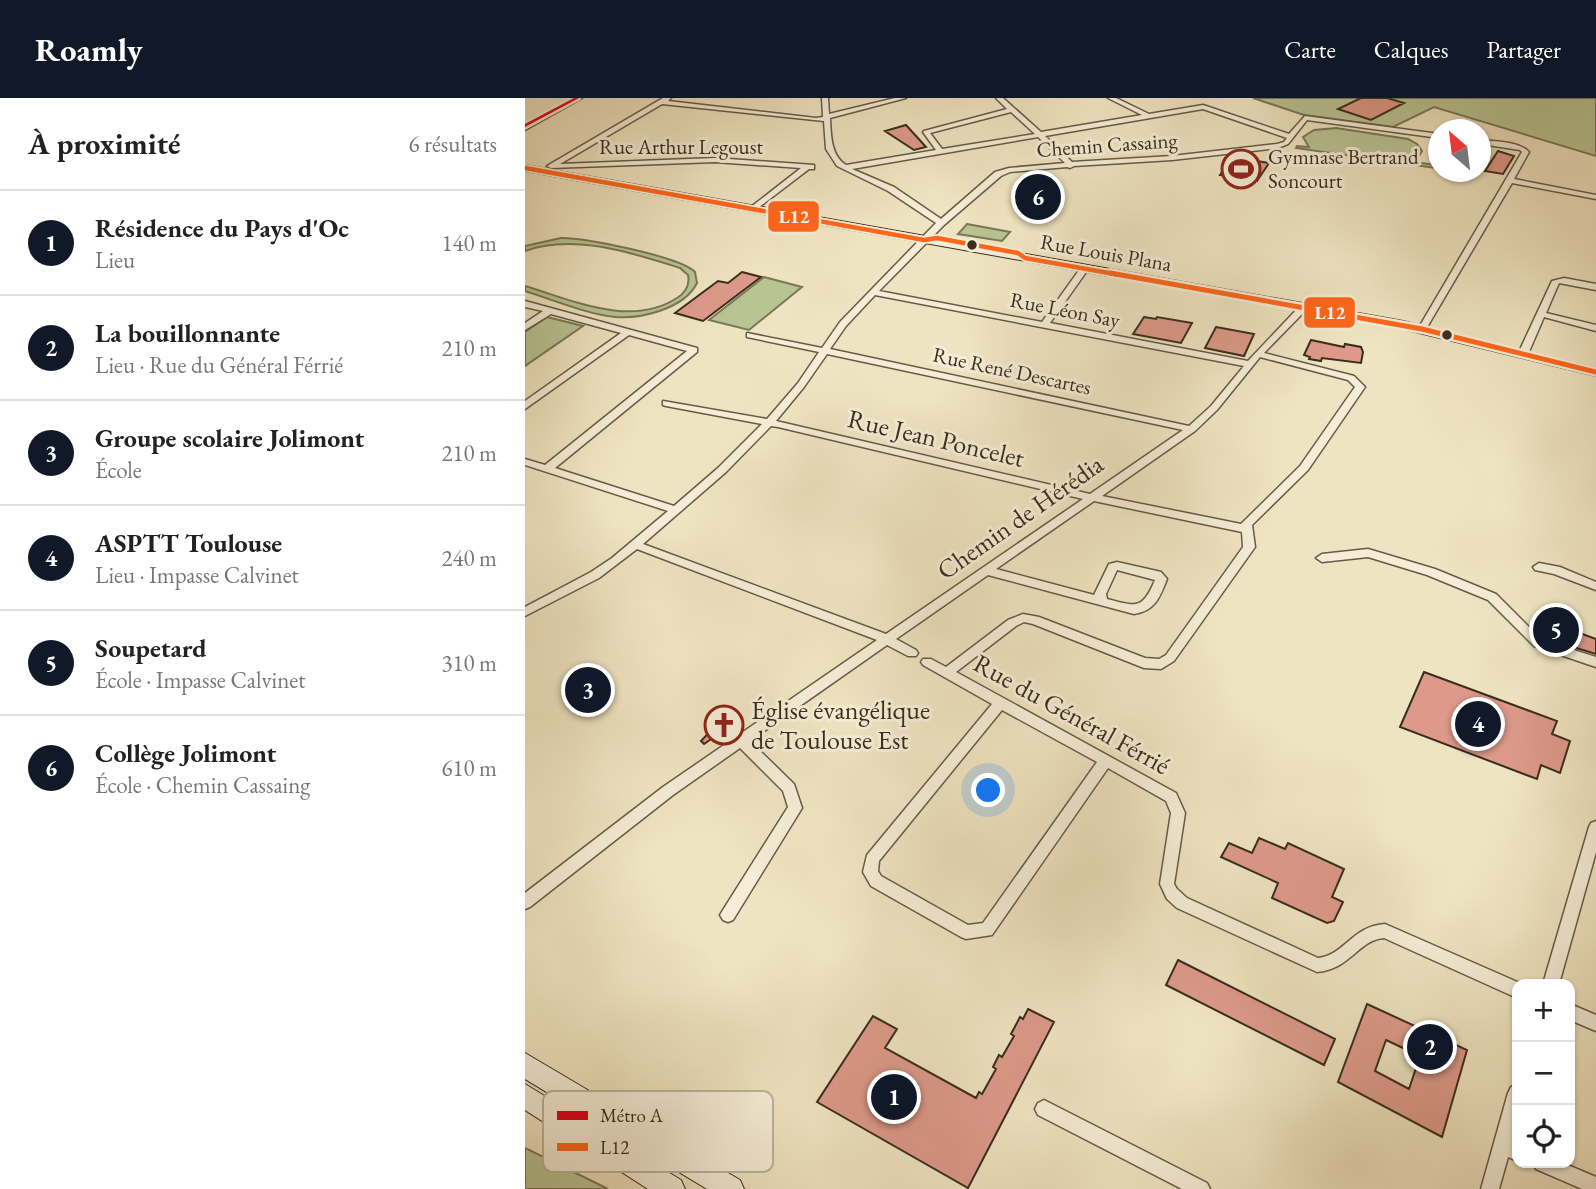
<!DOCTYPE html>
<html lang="fr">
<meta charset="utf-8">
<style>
:root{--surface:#fff;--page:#f2f2f2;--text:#222;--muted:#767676;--line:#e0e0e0;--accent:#111827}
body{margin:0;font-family:"EB Garamond",serif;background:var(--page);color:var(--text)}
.controls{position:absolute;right:21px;bottom:21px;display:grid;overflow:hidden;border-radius:14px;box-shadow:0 2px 5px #0004}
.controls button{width:63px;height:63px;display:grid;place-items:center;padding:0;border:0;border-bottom:2px solid var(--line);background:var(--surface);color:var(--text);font:35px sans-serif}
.compass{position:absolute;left:903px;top:21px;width:63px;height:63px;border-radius:50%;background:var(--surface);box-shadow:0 2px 5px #0004;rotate:332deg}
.you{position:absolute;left:464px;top:693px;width:24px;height:24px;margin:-18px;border:5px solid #fff;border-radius:50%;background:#1a73e8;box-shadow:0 0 0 10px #1a73e833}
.badge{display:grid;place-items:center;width:46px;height:46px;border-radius:50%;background:var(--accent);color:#fff;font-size:23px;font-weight:700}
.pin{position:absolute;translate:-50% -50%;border:4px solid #fff;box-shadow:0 2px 7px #0006}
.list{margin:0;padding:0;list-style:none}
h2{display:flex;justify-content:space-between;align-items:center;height:91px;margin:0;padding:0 28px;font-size:30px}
h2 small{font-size:23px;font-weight:400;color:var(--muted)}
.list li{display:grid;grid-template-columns:46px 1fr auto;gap:21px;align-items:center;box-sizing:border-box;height:105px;padding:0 28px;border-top:2px solid var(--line)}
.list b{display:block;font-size:26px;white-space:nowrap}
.list p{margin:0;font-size:23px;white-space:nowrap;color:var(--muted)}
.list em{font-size:23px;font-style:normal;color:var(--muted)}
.icon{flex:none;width:38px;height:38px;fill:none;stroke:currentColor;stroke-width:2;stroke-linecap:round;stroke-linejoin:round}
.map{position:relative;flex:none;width:1071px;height:1091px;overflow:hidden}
header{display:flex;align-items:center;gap:42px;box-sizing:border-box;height:98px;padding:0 35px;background:var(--accent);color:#fff}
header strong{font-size:33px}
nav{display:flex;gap:38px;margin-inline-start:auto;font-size:24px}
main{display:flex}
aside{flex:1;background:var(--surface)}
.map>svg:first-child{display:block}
</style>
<header>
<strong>Roamly</strong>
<nav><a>Carte</a><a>Calques</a><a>Partager</a></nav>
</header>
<main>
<aside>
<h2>À proximité<small>6 résultats</small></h2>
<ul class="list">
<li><span class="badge">1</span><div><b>Résidence du Pays d'Oc</b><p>Lieu</p></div><em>140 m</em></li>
<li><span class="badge">2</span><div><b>La bouillonnante</b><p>Lieu · Rue du Général Férrié</p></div><em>210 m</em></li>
<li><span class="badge">3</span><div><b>Groupe scolaire Jolimont</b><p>École</p></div><em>210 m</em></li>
<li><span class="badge">4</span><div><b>ASPTT Toulouse</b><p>Lieu · Impasse Calvinet</p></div><em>240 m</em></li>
<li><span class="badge">5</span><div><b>Soupetard</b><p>École · Impasse Calvinet</p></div><em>310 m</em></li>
<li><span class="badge">6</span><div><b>Collège Jolimont</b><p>École · Chemin Cassaing</p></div><em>610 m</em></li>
</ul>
</aside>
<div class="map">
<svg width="1071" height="1091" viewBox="0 0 1071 1091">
<rect width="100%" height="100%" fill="#efe4c1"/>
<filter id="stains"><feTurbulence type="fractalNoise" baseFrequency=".00286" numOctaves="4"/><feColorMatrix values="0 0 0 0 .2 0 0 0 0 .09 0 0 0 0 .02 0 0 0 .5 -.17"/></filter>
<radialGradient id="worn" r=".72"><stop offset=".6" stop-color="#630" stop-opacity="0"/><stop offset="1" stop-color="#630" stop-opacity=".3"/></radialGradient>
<!-- green -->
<path fill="#b9c493" stroke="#797858" stroke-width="2" d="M 728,0 L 1071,0 L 1071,58 L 909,9 L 868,29 L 779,17 Z
M 811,30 L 883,41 L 892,46 L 897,53 L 894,58 L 883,63 L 911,67 L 910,70 L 771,50 L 772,48 L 784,49 L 778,39 L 789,32 Z
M 442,126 L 485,134 L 477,143 L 433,136 Z
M 36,140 C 58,139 156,159 170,174 L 172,185 C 159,211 116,221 90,219 C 65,217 25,201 0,193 L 0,188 C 47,202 106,230 152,200 C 160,195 165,187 163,177 L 155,170 C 108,155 48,135 0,153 L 0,148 Z
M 239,179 L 277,189 L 224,232 L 184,222 Z
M 22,219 L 58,228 L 0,268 L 0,234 Z
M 0,1049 L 0,1050 L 83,1091 L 0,1091 Z"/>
<!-- building -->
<path fill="#dd9a8a" stroke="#392d1c" stroke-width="2" fill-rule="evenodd" d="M 836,0 L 862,0 L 879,5 L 846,22 L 813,11 Z
M 381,27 L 401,49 L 389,52 L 360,33 Z
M 973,53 L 989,58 L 978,76 L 960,73 Z
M 707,59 L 744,65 L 732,83 L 695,77 Z
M 217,174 L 236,179 L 178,223 L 150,215 L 193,183 L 203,185 Z
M 619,219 L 631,221 L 632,219 L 667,225 L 656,245 L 608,236 Z
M 691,229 L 729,236 L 719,258 L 680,250 Z
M 786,242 L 819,249 L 820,246 L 836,249 L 838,254 L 836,265 L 797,260 L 796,263 L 784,261 L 785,259 L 779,257 Z
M 1019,520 L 1039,526 L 1053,542 L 1055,535 L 1071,541 L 1071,556 L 1032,544 L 1033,541 L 1014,535 Z
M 899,574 L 1032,623 L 1027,636 L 1045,643 L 1035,675 L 1016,667 L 1012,681 L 875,629 Z
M 206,611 L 217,620 L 179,646 L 176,643 Z
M 734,740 L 760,751 L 763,745 L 819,771 L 807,799 L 818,804 L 809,823 L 802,825 L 747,800 L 753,785 L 696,759 L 704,745 L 727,755 Z
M 653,862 L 810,941 L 799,967 L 641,887 Z
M 842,906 L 942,952 L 917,1039 L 813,984 ZM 861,942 L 895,958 L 884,991 L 850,973 Z
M 503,911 L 529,924 L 443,1090 L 292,1004 L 348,918 L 372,931 L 360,950 L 451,1000 L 454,994 L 457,996 L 471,971 L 468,969 L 474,957 L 477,959 L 489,938 L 486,936 L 495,919 L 498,921 Z"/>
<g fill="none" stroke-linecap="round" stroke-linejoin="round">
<defs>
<path id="street" d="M 49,0 L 57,0 L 0,32 L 0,27 Z
M 138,0 L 146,0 L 143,3 L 291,20 L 298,19 L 297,0 L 303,0 L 304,16 L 370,0 L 381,0 L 305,20 C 306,35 305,57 321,67 L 411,52 L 398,34 L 399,33 L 482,11 L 471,0 L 478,0 L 516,34 L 617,17 L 583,0 L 591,0 L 624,16 L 678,7 L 764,36 L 780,18 L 914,36 L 914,40 L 782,22 L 763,46 L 753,50 L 647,62 L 549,68 L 545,70 L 542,69 L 485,74 L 476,78 L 419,127 L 354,193 L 517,224 L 557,168 L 560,168 L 564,170 L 525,225 L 723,263 L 775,208 L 781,208 L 781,212 L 739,255 L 829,278 L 840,289 L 783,372 L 727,427 L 730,449 L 649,563 L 636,571 L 619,570 L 508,526 L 499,524 L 491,528 L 431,574 L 651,695 L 660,715 L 649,786 L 652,791 L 662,800 L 793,860 C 820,857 827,828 860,826 L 997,886 L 992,886 L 992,900 L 859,840 C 833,842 826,871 792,874 L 652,810 L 642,801 L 635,786 L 646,715 L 641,703 L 583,670 L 467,837 L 441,841 L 436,839 L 346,788 L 338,774 L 342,757 L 467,606 L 398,567 L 396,564 L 398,561 L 406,561 L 421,569 L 483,522 L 498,516 L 514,519 L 620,560 L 634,561 L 641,557 L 718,449 L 717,434 L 569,403 L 471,471 L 569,497 L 584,466 L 592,464 L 632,473 L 636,474 L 642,481 C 635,499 630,513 609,516 L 463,477 L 371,541 L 391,552 L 393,555 L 391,558 L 383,558 L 362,547 L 225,643 L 269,686 L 277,710 L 208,822 L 203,824 L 198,822 L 195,817 L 198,812 L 263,709 L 258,693 L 215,650 L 148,697 L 5,809 L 0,811 L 0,795 L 138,689 L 352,542 L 112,451 L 74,480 L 0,518 L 0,509 L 66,474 L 87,460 L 143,413 L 0,367 L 0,361 L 20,367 L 162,253 L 104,237 L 0,311 L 0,303 L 96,235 L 26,216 L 0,232 L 0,225 L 18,213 L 0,209 L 0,203 L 172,250 L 172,254 L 30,370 L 149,408 L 193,370 L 237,326 L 141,308 L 138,307 L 138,303 L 242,321 L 273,285 L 294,254 L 222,239 L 222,235 L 297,250 L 315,224 L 411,125 L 363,93 L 312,68 L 301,51 L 299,23 L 137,6 L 35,66 L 190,60 L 289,67 L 289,71 L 284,71 L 229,113 L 225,111 L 226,109 L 276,70 L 190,64 L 26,70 L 22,68 ZM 678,11 L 762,40 L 759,44 L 752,46 L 647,58 L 547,64 L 520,38 ZM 486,14 L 510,36 L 417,51 L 405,35 ZM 513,39 L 540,65 L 484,70 L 470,74 L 416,121 L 369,89 L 327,71 ZM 350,197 L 719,268 L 686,308 L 664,328 L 305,251 L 321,228 ZM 302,256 L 658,332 L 565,396 L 251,323 L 279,289 ZM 735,259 L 823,282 L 830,289 L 775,368 L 716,426 L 577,398 L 670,333 L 692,312 ZM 246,328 L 253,329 L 558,401 L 361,536 L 118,446 L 201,374 ZM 592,472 L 630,482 C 617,513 611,508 582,501 L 581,496 ZM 477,612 L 572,664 L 458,825 L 443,827 L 356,778 L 353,773 L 354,763 Z
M 956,42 C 971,44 994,43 1004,54 L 989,81 L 1071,97 L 1071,101 L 987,85 L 901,231 L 894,233 L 893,231 L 997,54 L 995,52 L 956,46 Z
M 1039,180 L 1071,186 L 1071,192 L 1034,185 L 1021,215 L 1071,227 L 1071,233 L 1019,219 L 1003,256 L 1001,258 L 995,258 L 993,256 L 1027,183 Z
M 843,451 L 910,471 L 971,496 L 1017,542 L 1071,559 L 1071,569 L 1009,548 L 963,502 L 902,477 L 843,459 L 797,464 L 791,460 L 797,456 Z
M 1014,465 L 1035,469 L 1071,484 L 1071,492 L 1029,476 L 1010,472 L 1008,469 Z
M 1071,723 L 1071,754 L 1034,886 L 1018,886 L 1064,729 L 1066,725 Z
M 1045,906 L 1071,917 L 1071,933 L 1045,922 Z
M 992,986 L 992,1025 L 987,1043 L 992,1045 L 992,1063 L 983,1059 L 974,1091 L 956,1091 L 983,995 L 986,989 Z
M 519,1002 L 682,1085 L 685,1091 L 657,1091 L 513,1017 L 510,1011 L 513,1005 Z
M 1008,1065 L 1038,1065 L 1071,1079 L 1071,1091 L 1057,1091 L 1011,1071 Z"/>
<path id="secondary" d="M 0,67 L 878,223 L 1071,270 L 1071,278 L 878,231 L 0,73 Z
M 0,955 L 215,1082 L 219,1091 L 182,1091 L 0,981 Z
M 0,986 L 156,1082 L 160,1091 L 123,1091 L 0,1012 Z"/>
</defs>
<!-- street casing -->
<use href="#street" stroke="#665b45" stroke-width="3"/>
<!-- secondary casing -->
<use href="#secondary" stroke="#392d1c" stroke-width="2"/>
<!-- street -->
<use href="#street" fill="#f5edd7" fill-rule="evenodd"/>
<!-- secondary -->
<use href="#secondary" fill="#f5edd7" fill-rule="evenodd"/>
<defs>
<path id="bus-1-far1" d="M 0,70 L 399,142 L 412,140 L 493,155 L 500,160 L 595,177"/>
<path id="bus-1" d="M 585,175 L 897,231 L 1071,274"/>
</defs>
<!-- bus-1-far1 casing -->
<use href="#bus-1-far1" stroke="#f5edd7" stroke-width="8"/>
<!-- bus-1 casing -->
<use href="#bus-1" stroke="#f5edd7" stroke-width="10"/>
<!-- bus-1-far1 -->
<use href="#bus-1-far1" stroke="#ff671b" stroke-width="4.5"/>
<!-- bus-1 -->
<use href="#bus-1" stroke="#ff671b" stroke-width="5"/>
<defs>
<path id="metro-1" d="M 49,0 L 54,0 L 0,29 L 0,26 Z"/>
</defs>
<!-- metro-1 casing -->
<use href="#metro-1" stroke="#f5edd7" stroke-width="5"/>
<!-- metro-1 -->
<use href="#metro-1" fill="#db001b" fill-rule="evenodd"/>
</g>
<!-- icons -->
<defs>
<symbol id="stadium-ring" viewBox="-11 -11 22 22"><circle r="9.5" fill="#f5edd7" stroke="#8f2418" stroke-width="1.5"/><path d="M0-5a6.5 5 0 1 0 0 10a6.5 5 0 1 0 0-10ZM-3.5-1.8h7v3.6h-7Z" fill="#8f2418"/></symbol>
<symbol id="church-ring" viewBox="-11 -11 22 22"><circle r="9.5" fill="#f5edd7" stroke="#8f2418" stroke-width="1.5"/><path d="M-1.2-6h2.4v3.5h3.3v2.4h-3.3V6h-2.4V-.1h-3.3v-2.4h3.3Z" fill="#8f2418"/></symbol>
</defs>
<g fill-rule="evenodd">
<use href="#stadium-ring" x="694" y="49" width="44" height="44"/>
<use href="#church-ring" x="177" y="605" width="44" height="44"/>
</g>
<!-- markers -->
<g fill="#392d1c" stroke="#f5edd7" stroke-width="2.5">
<circle cx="447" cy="147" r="6"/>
<circle cx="922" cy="237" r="6"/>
</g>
<g text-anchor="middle" stroke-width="6" stroke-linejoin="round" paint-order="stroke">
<!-- far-street labels -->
<g font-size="21" fill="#392d1c" stroke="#f5edd7">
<text transform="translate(582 47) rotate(-4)" y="7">Chemin Cassaing</text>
<text x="156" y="56">Rue Arthur Legoust</text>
<text transform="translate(581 155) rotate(10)" y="7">Rue Louis Plana</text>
<text transform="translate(540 212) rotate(11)" y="7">Rue Léon Say</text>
<text transform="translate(487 273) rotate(12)" y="7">Rue René Descartes</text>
</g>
<!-- far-poi labels -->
<g font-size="21" fill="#392d1c" stroke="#f5edd7" text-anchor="start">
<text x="743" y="66">Gymnase Bertrand<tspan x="743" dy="24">Soncourt</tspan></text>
</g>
<!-- street labels -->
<g font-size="26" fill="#392d1c" stroke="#f5edd7">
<text transform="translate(411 340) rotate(13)" y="9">Rue Jean Poncelet</text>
<text transform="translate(495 419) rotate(-35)" y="9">Chemin de Hérédia</text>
<text transform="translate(547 616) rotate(29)" y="9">Rue du Général Férrié</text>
</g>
<!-- poi labels -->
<g font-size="26" fill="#392d1c" stroke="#f5edd7" text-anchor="start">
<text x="226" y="621">Église évangélique<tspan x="226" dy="30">de Toulouse Est</tspan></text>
</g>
</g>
<!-- legend -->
<rect x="18" y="993" width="230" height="81" rx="10" fill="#f5edd7" stroke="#bdb39f" stroke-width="2"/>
<rect x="32" y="1013" width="31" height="9" fill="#db001b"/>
<rect x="32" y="1045" width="31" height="8" fill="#ff671b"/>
<g font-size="19" fill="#392d1c">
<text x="75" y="1024">Métro A</text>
<text x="75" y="1056">L12</text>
</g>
<g stroke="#f5edd7" stroke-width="2.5">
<rect x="242" y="102" width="53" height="33" rx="7" fill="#ff671b"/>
<rect x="778" y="198" width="53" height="33" rx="7" fill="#ff671b"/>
</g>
<g font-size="19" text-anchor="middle" font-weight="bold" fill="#fff">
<text x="269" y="125">L12</text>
<text x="805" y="221">L12</text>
</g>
<rect width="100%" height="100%" filter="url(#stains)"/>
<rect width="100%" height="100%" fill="url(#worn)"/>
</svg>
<div class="controls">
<button>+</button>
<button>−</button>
<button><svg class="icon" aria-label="locate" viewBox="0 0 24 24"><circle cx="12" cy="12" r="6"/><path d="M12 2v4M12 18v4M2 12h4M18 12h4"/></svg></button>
</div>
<svg class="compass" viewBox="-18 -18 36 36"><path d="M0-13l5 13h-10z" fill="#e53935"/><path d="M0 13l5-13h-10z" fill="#767676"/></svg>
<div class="you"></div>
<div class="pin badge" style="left:369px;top:999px">1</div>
<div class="pin badge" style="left:905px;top:949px">2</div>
<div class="pin badge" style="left:63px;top:592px">3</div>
<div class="pin badge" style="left:953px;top:626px">4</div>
<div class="pin badge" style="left:1031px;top:532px">5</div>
<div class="pin badge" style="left:513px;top:99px">6</div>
</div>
</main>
